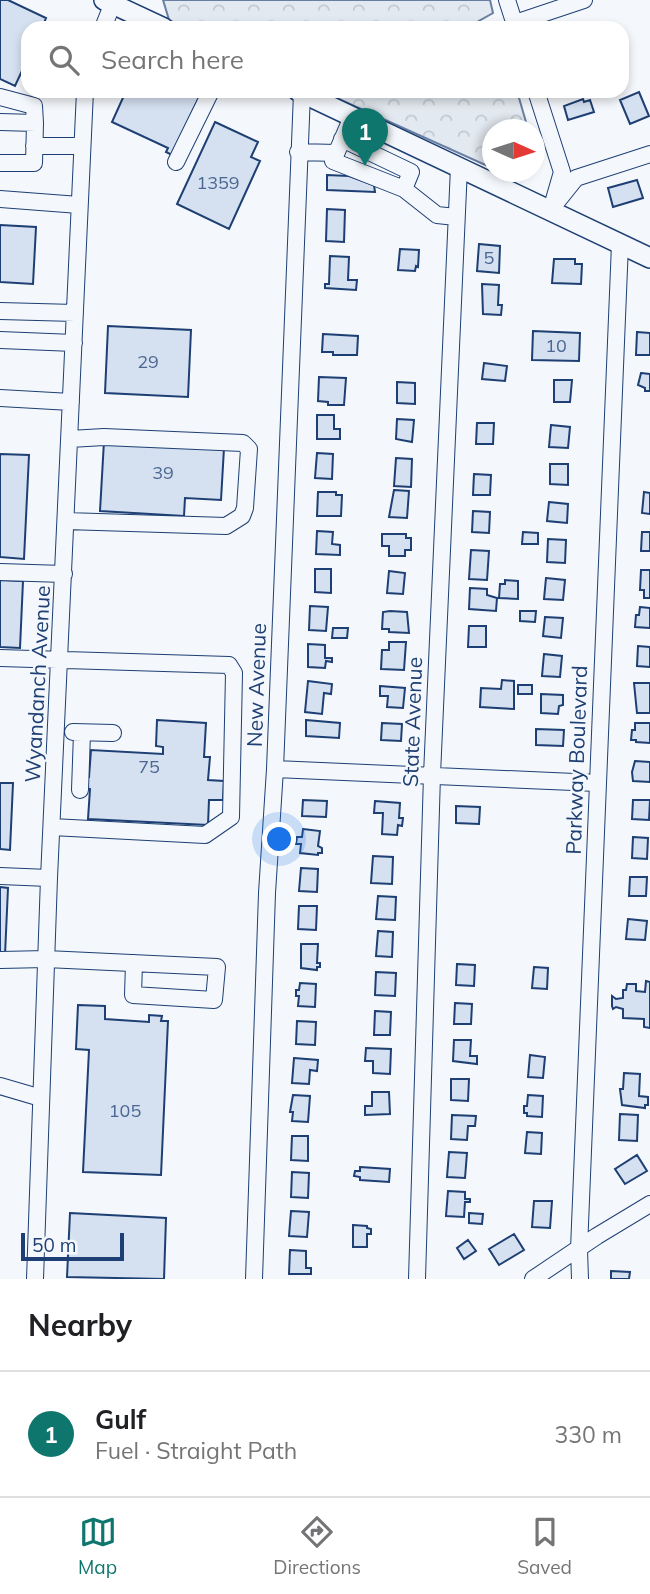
<!DOCTYPE html>
<meta charset="utf-8">
<style>
:root{--surface:#fff;--page:#f2f2f2;--text:#202124;--muted:#757577;--line:#e0e0e0;--accent:#0f766e}
body{margin:0;font-family:Mulish,sans-serif;background:var(--page);color:var(--text)}
.compass{position:absolute;left:482px;top:119px;width:63px;height:63px;border-radius:50%;background:var(--surface);box-shadow:0 4px 10px #0003;rotate:93deg}
.scale{position:absolute;left:21px;bottom:18px;width:103px;box-sizing:border-box;padding-left:7px;border:4px solid #1d3f73;border-top:0;font-size:19px;line-height:24px;white-space:nowrap;color:#1d3f73;-webkit-text-stroke:5px #f4f7fb;paint-order:stroke}
.you{position:absolute;left:280px;top:840px;width:24px;height:24px;margin:-18px;border:5px solid #fff;border-radius:50%;background:#1a73e8;box-shadow:0 0 0 10px #1a73e833}
.badge{display:grid;place-items:center;width:46px;height:46px;border-radius:50%;background:var(--accent);color:#fff;font-size:23px;font-weight:700}
.pin{position:absolute;translate:-50% -58px;filter:drop-shadow(0 2px 4px #0008)}
.pin::after{content:'';position:absolute;top:37px;width:24px;height:21px;background:inherit;clip-path:polygon(0 0,100% 0,50% 100%)}
.list{margin:0;padding:0;list-style:none}
h2{display:flex;justify-content:space-between;align-items:center;height:91px;margin:0;padding:0 28px;font-size:30px}
h2 small{font-size:23px;font-weight:400;color:var(--muted)}
.list li{display:grid;grid-template-columns:46px 1fr auto;gap:21px;align-items:center;box-sizing:border-box;height:126px;padding:0 28px;border-top:2px solid var(--line)}
.list b{display:block;font-size:26px;white-space:nowrap}
.list p{margin:0;font-size:23px;white-space:nowrap;color:var(--muted)}
.list em{font-size:23px;font-style:normal;color:var(--muted)}
.icon{flex:none;width:38px;height:38px;fill:none;stroke:currentColor;stroke-width:2;stroke-linecap:round;stroke-linejoin:round}
.map{position:relative;flex:none;width:650px;height:1279px;overflow:hidden}
.search{position:absolute;background:var(--surface);box-shadow:0 4px 10px #0003;left:21px;right:21px;top:21px;height:77px;display:flex;align-items:center;gap:18px;box-sizing:border-box;padding:0 24px;border-radius:21px;color:var(--muted);font-size:26px}
.sheet{height:217px;background:var(--surface)}
nav{display:flex;justify-content:space-around;align-items:center;box-sizing:border-box;height:98px;border-top:2px solid var(--line);background:var(--surface);font-size:19px;color:var(--muted)}
nav a{display:grid;justify-items:center;gap:4px}
nav .on{color:var(--accent)}
.map>svg:first-child{display:block}
</style>
<div class="map">
<svg width="650" height="1279" viewBox="0 0 650 1279">
<defs>
<pattern id="forest-crowns" width="20" height="18" patternUnits="userSpaceOnUse" patternTransform="scale(1.75)"><rect width="20" height="18" fill="#e3e9f0"/><path d="M2 6a3 3 0 1 1 6 0M12 15a3 3 0 1 1 6 0" fill="none" stroke="#c2c9d1"/></pattern>
</defs>
<rect width="100%" height="100%" fill="#f4f7fb"/>
<!-- forest -->
<path fill="url(#forest-crowns)" stroke="#687fa3" stroke-width="2" d="M 163,0 L 490,0 L 493,13 L 466,28 L 182,28 L 170,23 Z
M 321,91 L 517,91 L 528,129 L 492,130 L 492,168 Z"/>
<!-- building -->
<path fill="#d5e0f0" stroke="#1d3f73" stroke-width="2" d="M 0,0 L 8,0 L 46,18 L 42,28 L 28,28 L 28,58 L 15,86 L 0,79 Z
M 126,91 L 202,91 L 172,155 L 166,152 L 168,148 L 112,122 Z
M 639,92 L 649,116 L 630,124 L 620,100 Z
M 583,99 L 584,102 L 590,100 L 594,112 L 568,120 L 564,106 Z
M 215,122 L 258,142 L 251,157 L 260,161 L 229,229 L 177,204 Z
M 327,175 L 349,176 L 374,185 L 375,192 L 327,190 Z
M 637,180 L 643,198 L 613,207 L 608,188 Z
M 327,209 L 345,210 L 344,242 L 326,241 Z
M 0,225 L 36,227 L 33,284 L 0,282 Z
M 479,244 L 500,246 L 499,273 L 477,271 Z
M 400,249 L 419,250 L 418,267 L 416,266 L 415,271 L 398,270 Z
M 330,256 L 349,257 L 348,280 L 357,280 L 356,290 L 325,288 L 325,284 L 329,284 Z
M 554,259 L 575,259 L 575,264 L 582,264 L 581,284 L 552,283 Z
M 482,284 L 499,285 L 498,305 L 502,305 L 501,315 L 483,314 Z
M 108,326 L 191,330 L 188,397 L 105,393 Z
M 533,331 L 580,333 L 579,361 L 532,360 Z
M 637,332 L 650,333 L 650,355 L 636,355 Z
M 323,334 L 358,336 L 357,355 L 333,355 L 333,352 L 322,352 Z
M 484,363 L 507,366 L 505,381 L 482,379 Z
M 641,373 L 650,374 L 650,391 L 645,391 L 645,388 L 638,385 Z
M 319,377 L 346,378 L 344,405 L 328,405 L 328,402 L 318,401 Z
M 554,380 L 572,380 L 570,402 L 554,402 Z
M 397,382 L 415,383 L 415,404 L 397,403 Z
M 317,415 L 334,415 L 334,429 L 340,429 L 340,439 L 317,439 Z
M 397,419 L 414,420 L 412,442 L 396,439 Z
M 477,423 L 494,423 L 493,444 L 476,444 Z
M 551,425 L 570,427 L 568,448 L 549,447 Z
M 104,441 L 224,448 L 221,500 L 185,498 L 184,516 L 100,511 Z
M 317,453 L 333,454 L 332,479 L 315,478 Z
M 0,454 L 29,455 L 24,559 L 0,557 Z
M 396,458 L 412,459 L 411,487 L 394,486 Z
M 550,464 L 568,464 L 568,485 L 550,484 Z
M 474,474 L 491,475 L 490,495 L 473,495 Z
M 394,490 L 409,491 L 407,518 L 389,517 Z
M 318,492 L 336,492 L 336,495 L 342,495 L 341,516 L 317,516 Z
M 644,492 L 650,493 L 650,514 L 642,513 Z
M 549,502 L 568,504 L 567,523 L 547,521 Z
M 473,511 L 490,512 L 489,533 L 472,532 Z
M 317,531 L 333,532 L 332,544 L 340,545 L 340,555 L 316,554 Z
M 523,532 L 538,533 L 538,544 L 522,544 Z
M 642,532 L 650,532 L 650,551 L 641,551 Z
M 382,534 L 406,534 L 406,538 L 411,538 L 411,550 L 405,550 L 405,556 L 389,556 L 389,546 L 382,546 Z
M 548,539 L 566,540 L 565,563 L 547,562 Z
M 471,550 L 489,551 L 487,580 L 469,579 Z
M 315,569 L 331,569 L 331,593 L 315,592 Z
M 641,570 L 650,570 L 650,598 L 644,598 L 644,590 L 640,590 Z
M 389,571 L 405,573 L 403,594 L 387,593 Z
M 546,578 L 565,580 L 563,600 L 544,599 Z
M 0,580 L 23,581 L 20,648 L 0,647 Z
M 505,580 L 518,581 L 518,599 L 499,598 L 500,584 L 505,584 Z
M 470,588 L 487,589 L 487,595 L 497,598 L 496,611 L 469,609 Z
M 310,606 L 328,607 L 326,631 L 309,630 Z
M 640,607 L 650,608 L 650,628 L 635,627 L 636,615 L 639,615 Z
M 390,611 L 407,612 L 409,633 L 389,632 L 389,629 L 382,629 L 383,612 Z
M 520,611 L 536,611 L 535,622 L 520,621 Z
M 545,617 L 563,618 L 561,638 L 543,636 Z
M 469,626 L 486,626 L 486,647 L 468,647 Z
M 333,628 L 348,628 L 347,638 L 332,638 Z
M 389,642 L 406,642 L 404,670 L 381,669 L 382,650 L 389,650 Z
M 308,644 L 325,645 L 325,658 L 332,658 L 332,662 L 326,661 L 325,668 L 308,667 Z
M 638,646 L 650,647 L 650,667 L 637,666 Z
M 544,654 L 562,656 L 560,677 L 542,676 Z
M 502,680 L 514,681 L 514,709 L 480,707 L 481,688 L 501,689 Z
M 308,681 L 332,684 L 331,694 L 324,693 L 322,714 L 305,712 Z
M 634,683 L 650,683 L 650,713 L 637,713 Z
M 518,685 L 532,685 L 532,694 L 518,694 Z
M 380,686 L 405,688 L 403,708 L 387,707 L 388,696 L 380,696 Z
M 541,694 L 563,695 L 563,705 L 559,706 L 558,714 L 541,713 Z
M 157,720 L 206,723 L 204,757 L 210,757 L 208,780 L 224,781 L 223,800 L 209,800 L 208,825 L 88,819 L 90,789 L 85,788 L 86,777 L 89,777 L 91,750 L 163,754 L 163,747 L 156,746 Z
M 306,720 L 340,723 L 339,738 L 306,736 Z
M 382,723 L 402,724 L 401,741 L 381,740 Z
M 635,723 L 650,723 L 650,743 L 636,742 L 636,740 L 631,740 L 632,730 L 635,730 Z
M 536,729 L 564,730 L 563,746 L 536,745 Z
M 635,761 L 650,762 L 650,782 L 633,781 L 632,772 Z
M 0,783 L 13,783 L 10,850 L 0,849 Z
M 303,800 L 327,801 L 326,817 L 302,816 Z
M 633,800 L 650,800 L 649,820 L 632,819 Z
M 375,801 L 400,803 L 399,818 L 403,818 L 402,826 L 398,825 L 397,835 L 382,834 L 383,813 L 374,813 Z
M 456,806 L 480,807 L 479,824 L 456,823 Z
M 303,829 L 320,831 L 318,846 L 322,848 L 322,853 L 318,853 L 318,855 L 300,853 L 301,844 L 296,844 L 297,837 L 302,837 Z
M 633,837 L 648,838 L 647,859 L 632,858 Z
M 373,856 L 393,857 L 392,884 L 371,883 Z
M 301,868 L 318,869 L 317,892 L 299,891 Z
M 630,877 L 647,877 L 646,896 L 629,896 Z
M 0,887 L 8,888 L 5,955 L 0,955 Z
M 378,896 L 396,897 L 395,920 L 376,919 Z
M 299,906 L 317,906 L 316,930 L 298,929 Z
M 628,919 L 647,921 L 645,940 L 626,939 Z
M 378,931 L 393,932 L 392,957 L 376,956 Z
M 301,944 L 318,944 L 317,963 L 320,963 L 320,967 L 317,967 L 317,970 L 301,968 Z
M 457,964 L 475,965 L 474,986 L 456,985 Z
M 534,967 L 548,968 L 547,989 L 532,988 Z
M 376,972 L 396,973 L 395,996 L 375,995 Z
M 646,981 L 650,982 L 650,1028 L 644,1027 L 644,1019 L 623,1018 L 623,1009 L 616,1007 L 613,1009 L 612,1006 L 612,996 L 616,999 L 623,998 L 623,990 L 626,990 L 627,984 L 636,984 L 636,991 L 645,992 Z
M 300,983 L 316,984 L 315,1007 L 298,1006 L 299,996 L 296,996 L 296,990 L 299,990 Z
M 455,1003 L 472,1004 L 471,1024 L 454,1024 Z
M 78,1005 L 105,1006 L 105,1019 L 149,1022 L 149,1015 L 162,1016 L 161,1021 L 168,1021 L 161,1175 L 83,1172 L 89,1050 L 76,1049 Z
M 375,1011 L 391,1012 L 390,1035 L 374,1035 Z
M 297,1021 L 316,1022 L 315,1045 L 296,1044 Z
M 454,1040 L 471,1040 L 470,1056 L 477,1056 L 477,1064 L 453,1061 Z
M 366,1048 L 391,1049 L 390,1074 L 373,1073 L 373,1061 L 365,1061 Z
M 530,1055 L 545,1057 L 543,1078 L 528,1077 Z
M 294,1058 L 318,1060 L 317,1071 L 310,1070 L 309,1084 L 292,1083 Z
M 624,1073 L 640,1074 L 639,1096 L 648,1097 L 648,1105 L 645,1105 L 645,1108 L 622,1105 L 620,1089 L 623,1089 Z
M 451,1079 L 469,1079 L 468,1101 L 451,1100 Z
M 372,1092 L 389,1092 L 390,1114 L 365,1115 L 365,1106 L 372,1106 Z
M 293,1095 L 310,1096 L 308,1122 L 292,1121 L 293,1112 L 290,1112 Z
M 528,1095 L 543,1096 L 542,1117 L 527,1116 L 527,1113 L 524,1113 L 524,1106 L 527,1106 Z
M 620,1114 L 638,1115 L 637,1141 L 619,1140 Z
M 452,1115 L 476,1116 L 475,1126 L 468,1126 L 467,1140 L 451,1139 Z
M 527,1132 L 542,1133 L 541,1154 L 525,1153 Z
M 292,1136 L 308,1136 L 308,1161 L 291,1160 Z
M 449,1152 L 467,1153 L 465,1178 L 447,1177 Z
M 637,1155 L 647,1171 L 625,1184 L 615,1169 Z
M 360,1167 L 390,1169 L 389,1182 L 360,1180 L 360,1177 L 354,1176 L 355,1171 L 360,1171 Z
M 292,1172 L 309,1173 L 308,1198 L 291,1197 Z
M 448,1191 L 465,1192 L 465,1199 L 470,1199 L 470,1202 L 465,1202 L 464,1217 L 446,1216 Z
M 534,1201 L 552,1201 L 550,1228 L 532,1227 Z
M 291,1211 L 309,1212 L 307,1237 L 289,1236 Z
M 70,1213 L 166,1218 L 164,1279 L 67,1277 Z
M 469,1213 L 483,1214 L 482,1224 L 469,1223 Z
M 353,1225 L 367,1226 L 367,1228 L 371,1229 L 371,1234 L 367,1234 L 367,1247 L 353,1247 Z
M 514,1234 L 524,1250 L 499,1265 L 489,1249 Z
M 468,1240 L 476,1251 L 464,1259 L 457,1248 Z
M 290,1250 L 306,1251 L 306,1268 L 311,1268 L 311,1274 L 289,1274 Z
M 611,1271 L 630,1272 L 629,1279 L 611,1279 Z"/>
<g fill="none" stroke-linecap="round" stroke-linejoin="round">
<defs>
<path id="minor" d="M 507,0 L 516,28
M 515,23 L 584,0
M 103,28 L 114,0
M 536,91 L 562,172 L 551,210
M 0,97 L 34,106 L 35,123
M 0,122 L 35,123 L 34,163 L 0,163
M 342,139 L 411,172 L 404,189 L 333,161 L 352,117
M 34,146 L 82,146
M 298,152 L 336,153
M 176,162 L 211,91
M 404,189 L 437,215 L 456,217
M 0,199 L 79,205
M 556,203 L 576,178 L 650,154
M 0,311 L 75,313
M 0,340 L 74,343
M 0,398 L 71,402
M 66,521 L 226,526 L 242,516 L 245,508 L 249,449 L 243,443 L 104,437 L 70,439
M 0,572 L 64,574
M 0,658 L 229,665 L 234,673 L 231,817 L 205,835 L 52,827
M 73,732 L 113,733
M 275,769 L 597,783
M 80,790 L 82,733
M 0,876 L 49,878
M 0,960 L 46,959 L 217,967 L 214,1000 L 133,995 L 134,963
M 0,1086 L 41,1098
M 35,1279 L 49,878 L 85,91
M 254,1279 L 267,893 L 275,769 L 302,93
M 417,1279 L 432,775 L 459,167
M 533,1279 L 597,1236 L 650,1204
M 580,1279 L 579,1249 L 620,244"/>
<path id="major" d="M 104,0 L 164,28
M 298,91 L 650,258"/>
</defs>
<!-- minor casing -->
<use href="#minor" stroke="#1d3f73" stroke-width="18"/>
<!-- major casing -->
<use href="#major" stroke="#1d3f73" stroke-width="22"/>
<!-- minor -->
<use href="#minor" stroke="#f4f7fb" stroke-width="16"/>
<!-- major -->
<use href="#major" stroke="#f4f7fb" stroke-width="19"/>
</g>
<g text-anchor="middle" stroke-width="5" stroke-linejoin="round" paint-order="stroke">
<!-- number labels -->
<g font-size="18" fill="#4b6792">
<text x="218" y="189">1359</text>
<text x="489" y="264">5</text>
<text x="556" y="352">10</text>
<text x="148" y="368">29</text>
<text x="163" y="479">39</text>
<text x="149" y="773">75</text>
<text x="125" y="1117">105</text>
</g>
<!-- street labels -->
<g font-size="21" fill="#1d3f73" stroke="#f4f7fb">
<text transform="translate(38 684) rotate(-87)" y="7">Wyandanch Avenue</text>
<text transform="translate(257 685) rotate(-88)" y="7">New Avenue</text>
<text transform="translate(413 722) rotate(-88)" y="7">State Avenue</text>
<text transform="translate(577 760) rotate(-88)" y="7">Parkway Boulevard</text>
</g>
</g>
</svg>
<svg class="compass" viewBox="-18 -18 36 36"><path d="M0-13l5 13h-10z" fill="#e53935"/><path d="M0 13l5-13h-10z" fill="#757577"/></svg>
<div class="scale">50 m</div>
<div class="you"></div>
<div class="pin badge" style="left:365px;top:166px">1</div>
<div class="search"><svg class="icon" aria-label="search" viewBox="0 0 24 24"><circle cx="10" cy="10" r="6"/><path d="M15 15l6 6"/></svg>Search here</div>
</div>
<section class="sheet">
<h2>Nearby<small></small></h2>
<ul class="list">
<li><span class="badge">1</span><div><b>Gulf</b><p>Fuel · Straight Path</p></div><em>330 m</em></li>
</ul>
</section>
<nav>
<a class="on"><svg class="icon" aria-label="map" viewBox="0 0 24 24"><path d="M3 6l6-2 6 2 6-2v14l-6 2-6-2-6 2zM9 4v14M15 6v14"/></svg>Map</a>
<a><svg class="icon" aria-label="directions" viewBox="0 0 24 24"><path d="M12 3l9 9-9 9-9-9zM9 14v-3h6M13 9l2 2-2 2"/></svg>Directions</a>
<a><svg class="icon" aria-label="saved" viewBox="0 0 24 24"><path d="M7 4h10v16l-5-4-5 4z"/></svg>Saved</a>
</nav>
